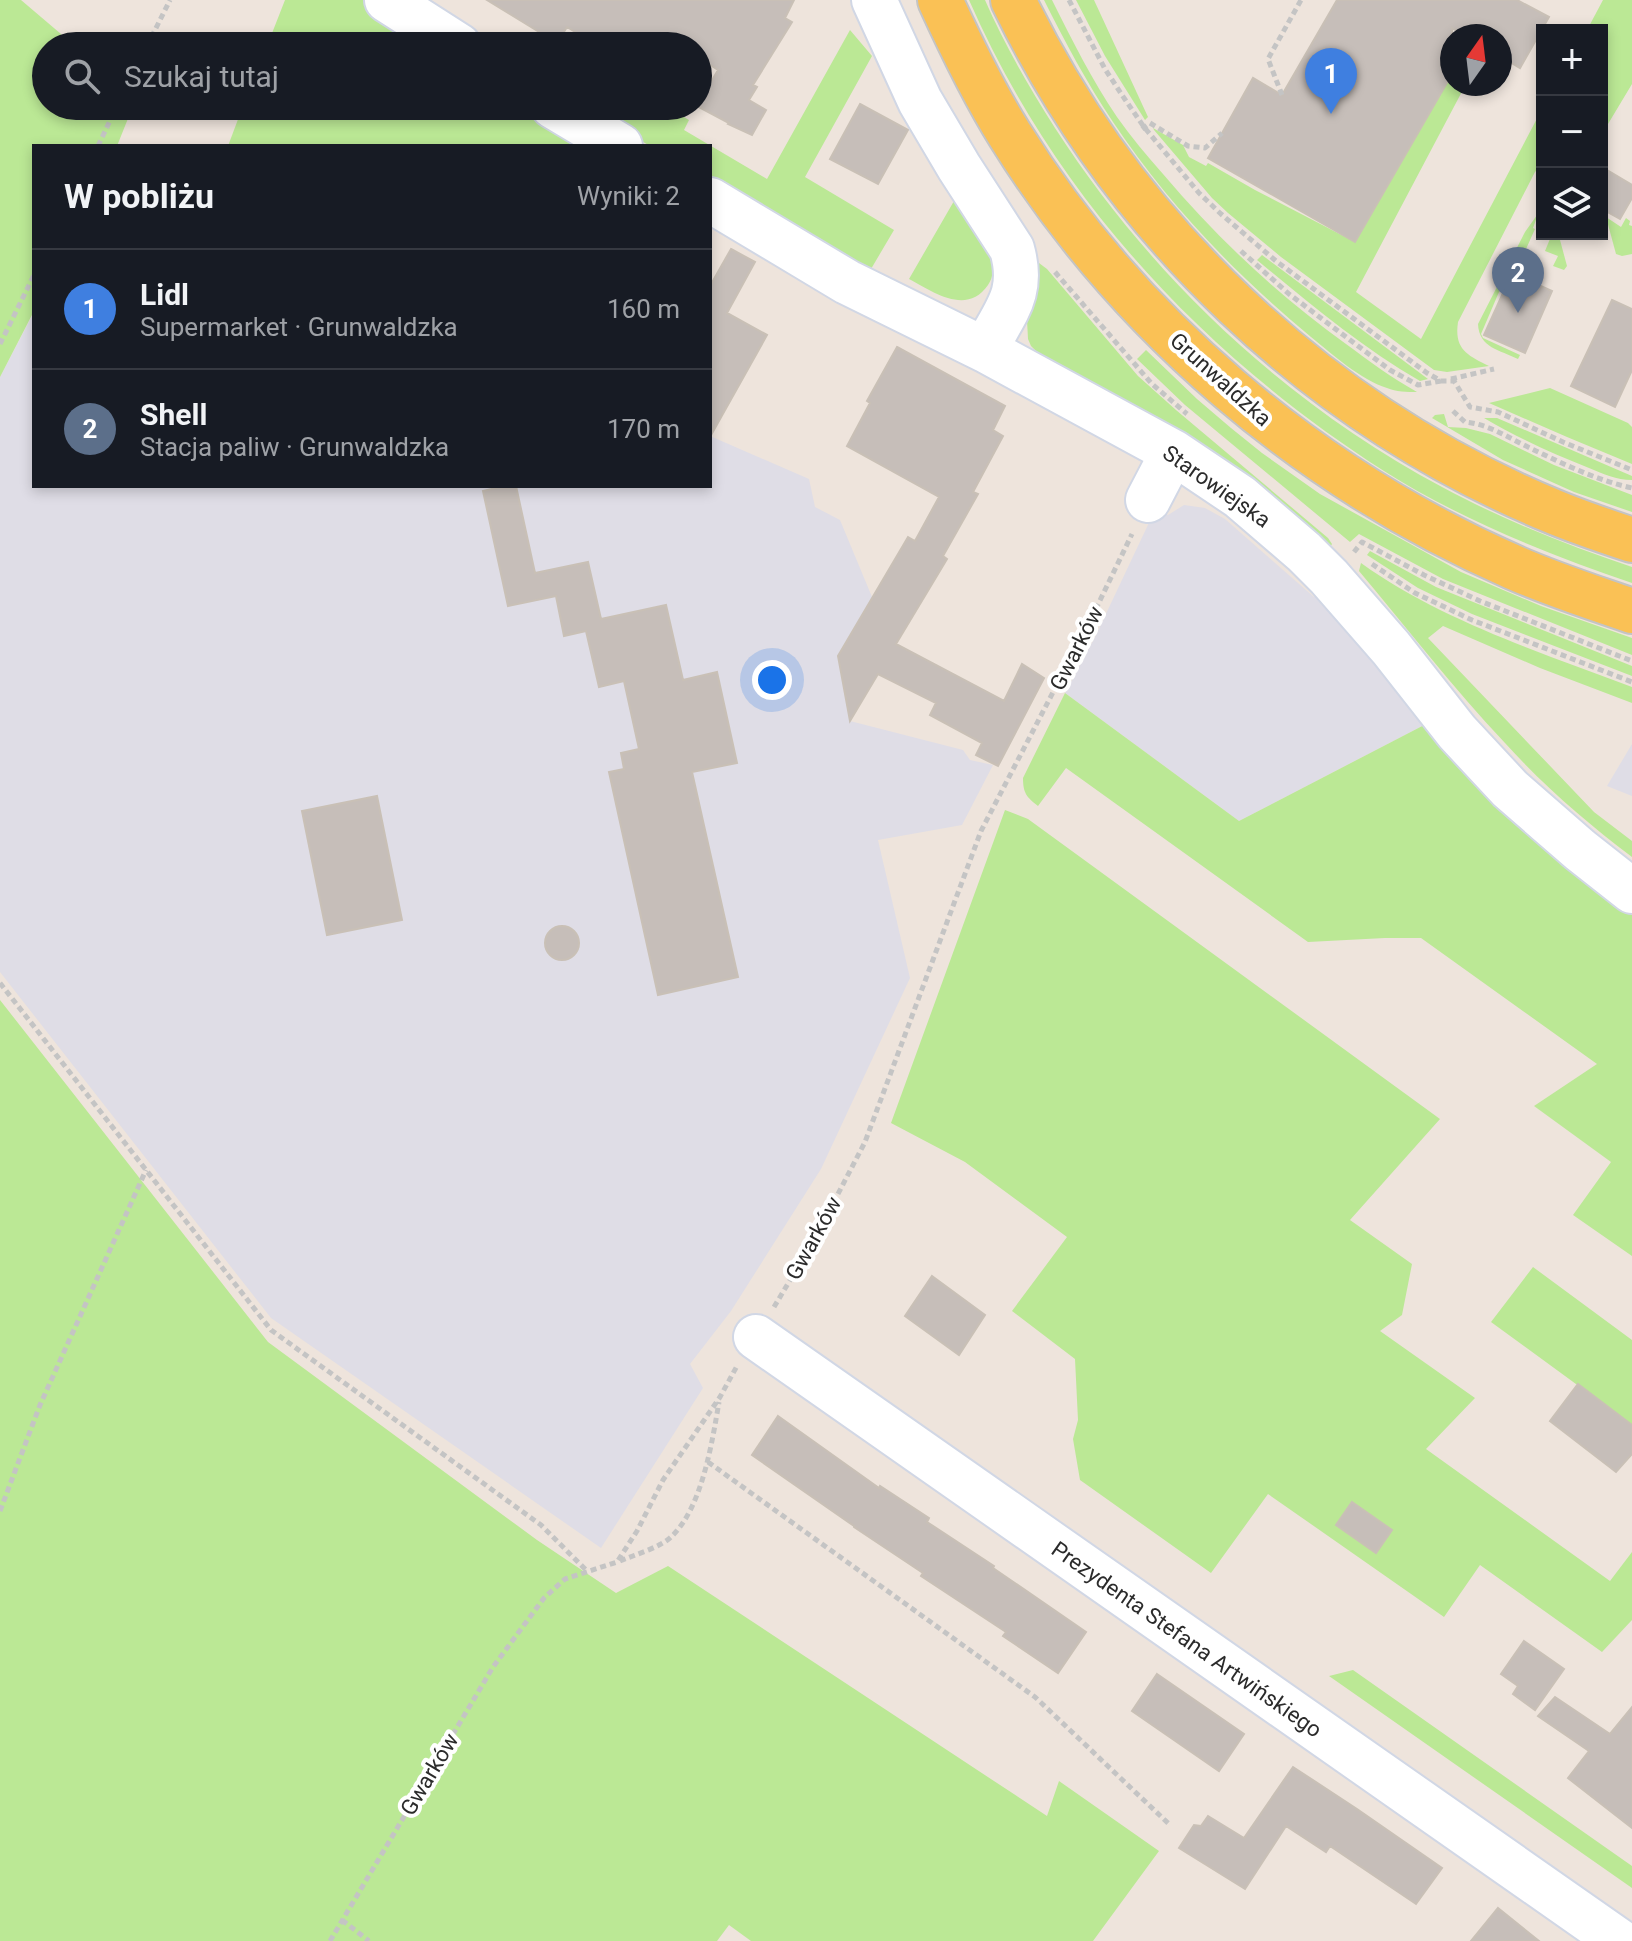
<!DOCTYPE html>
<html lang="pl">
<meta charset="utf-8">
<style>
:root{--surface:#171b24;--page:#242831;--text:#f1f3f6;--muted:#9ea1a6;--line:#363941;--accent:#3874ff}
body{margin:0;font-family:Roboto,sans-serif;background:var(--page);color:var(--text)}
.controls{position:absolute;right:24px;top:24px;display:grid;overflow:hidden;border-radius:0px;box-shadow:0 4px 12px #0003}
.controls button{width:72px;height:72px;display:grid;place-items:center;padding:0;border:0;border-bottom:2px solid var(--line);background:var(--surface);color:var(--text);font:40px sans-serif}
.compass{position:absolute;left:1440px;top:24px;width:72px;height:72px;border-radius:50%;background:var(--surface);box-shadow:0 4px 12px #0003;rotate:14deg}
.you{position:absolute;left:772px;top:680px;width:28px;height:28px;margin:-20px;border:6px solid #fff;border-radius:50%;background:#1a73e8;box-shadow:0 0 0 12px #1a73e833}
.badge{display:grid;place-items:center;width:52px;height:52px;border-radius:50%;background:var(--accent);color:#fff;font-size:26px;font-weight:700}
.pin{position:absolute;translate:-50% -66px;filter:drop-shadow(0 2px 4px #0008)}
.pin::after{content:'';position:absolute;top:42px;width:28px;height:24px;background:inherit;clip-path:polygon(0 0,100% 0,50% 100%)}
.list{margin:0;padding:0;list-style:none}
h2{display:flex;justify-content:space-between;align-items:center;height:104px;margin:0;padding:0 32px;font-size:34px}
h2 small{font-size:26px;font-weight:400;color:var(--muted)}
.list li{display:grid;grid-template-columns:52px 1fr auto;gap:24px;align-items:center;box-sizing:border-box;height:120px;padding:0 32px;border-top:2px solid var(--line)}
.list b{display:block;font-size:30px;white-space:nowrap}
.list p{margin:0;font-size:26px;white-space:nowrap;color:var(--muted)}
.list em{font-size:26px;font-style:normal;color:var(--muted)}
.icon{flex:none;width:44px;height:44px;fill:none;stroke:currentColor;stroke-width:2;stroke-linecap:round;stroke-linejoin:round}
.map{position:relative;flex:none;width:1632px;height:1941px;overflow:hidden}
.search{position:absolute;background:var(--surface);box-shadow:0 4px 12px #0003;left:32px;top:32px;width:680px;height:88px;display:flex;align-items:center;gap:20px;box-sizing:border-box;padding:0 28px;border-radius:44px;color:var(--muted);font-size:30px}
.panel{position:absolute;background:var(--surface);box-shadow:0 4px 12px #0003;left:32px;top:144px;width:680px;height:344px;border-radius:0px}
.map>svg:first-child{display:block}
</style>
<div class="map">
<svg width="1632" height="1941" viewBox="0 0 1632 1941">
<rect width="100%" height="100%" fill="#eee4dc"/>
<!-- industrial -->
<path fill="#dfdde6" d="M 34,312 L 34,486 L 710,486 L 710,436 L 809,479 L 815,507 L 840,520 L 872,597 L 838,656 L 850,721 L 963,750 L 970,760 L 993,765 L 962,825 L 878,840 L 910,978 L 821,1169 L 731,1311 L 690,1364 L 703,1388 L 601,1548 L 271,1318 L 0,972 L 0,377 Z
M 1184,505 L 1205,508 L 1225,519 L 1314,597 L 1324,593 L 1430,722 L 1239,821 L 1065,693 L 1095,637 L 1155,510 L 1168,515 Z
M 1632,744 L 1632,796 L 1607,786 Z"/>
<!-- green -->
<path fill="#bbe895" d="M 0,0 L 21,0 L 61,34 L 64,46 L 46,46 L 46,106 L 133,106 L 117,146 L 34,146 L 34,311 L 0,377 Z
M 285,0 L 367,0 L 439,46 L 267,46 Z
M 969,0 L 985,0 C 1004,44 1029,87 1055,128 C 1152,278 1284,402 1442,487 C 1503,520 1567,545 1632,567 L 1632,583 C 1549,555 1458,518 1384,471 C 1203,355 1056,198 969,0 Z
M 1044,0 L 1052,0 C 1072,40 1092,80 1117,117 C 1131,137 1147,156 1163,174 C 1218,239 1278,295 1346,344 C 1369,361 1392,378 1417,392 C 1407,392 1396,392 1387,388 C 1361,380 1332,354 1311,337 C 1236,275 1167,203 1113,122 C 1087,83 1065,42 1044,0 Z
M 1076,0 L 1094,0 L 1148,117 L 1145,120 L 1105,56 Z
M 1603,0 L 1632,0 L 1632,84 L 1602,134 L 1602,30 L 1587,30 Z
M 850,30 L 872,56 L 805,177 L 894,230 L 871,269 L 710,179 L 710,146 L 650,146 L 583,106 L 665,106 L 689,120 L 684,130 L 767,179 Z
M 1452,74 L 1452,84 L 1466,84 L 1356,292 L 1421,339 L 1542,109 L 1542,164 L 1535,172 L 1458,322 C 1454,349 1467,355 1489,366 L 1447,372 L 1434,370 L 1281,257 L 1228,213 L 1212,198 L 1154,130 L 1153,128 L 1183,145 L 1189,157 L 1206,166 L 1208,163 L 1255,190 L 1355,242 Z
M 243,106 L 531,106 L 598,146 L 228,146 Z
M 954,201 C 966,220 983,240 991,261 C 994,269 993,278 988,285 C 967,316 933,292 909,279 Z
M 1542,208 L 1542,218 L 1537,217 L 1533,228 L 1535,229 L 1518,267 L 1511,264 L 1481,334 L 1483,338 L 1520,355 L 1518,359 C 1500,350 1479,348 1478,324 L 1525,232 Z
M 1606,217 L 1621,227 L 1626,218 L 1630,221 L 1629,225 L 1632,226 L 1632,254 L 1622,256 L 1616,254 Z
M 1552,234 L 1579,234 L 1579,235 L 1560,240 L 1567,266 L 1564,270 L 1553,266 L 1558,256 L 1545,251 Z
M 1262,255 L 1428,379 L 1420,381 C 1361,347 1309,303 1257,260 Z
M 1039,263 L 1047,269 L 1138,376 L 1176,410 L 1328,538 L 1332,544 L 1326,554 L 1055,370 L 1031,346 L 1028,339 L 1027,320 L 1031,300 L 1030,264 Z
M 1146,350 L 1197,399 L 1231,428 L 1262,453 L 1320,494 L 1461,572 L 1541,606 L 1632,638 L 1632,655 L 1443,579 L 1359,534 L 1350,542 L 1185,405 L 1137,359 Z
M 1550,388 L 1628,423 L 1632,427 L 1632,464 L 1567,437 L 1489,403 Z
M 1444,414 L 1448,427 L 1466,428 L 1490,434 L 1554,465 L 1632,495 L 1632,512 L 1574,492 L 1503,460 L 1432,418 L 1435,415 Z
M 1484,418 L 1497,418 L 1632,476 L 1632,480 C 1616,480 1604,474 1589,468 C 1553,454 1518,438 1484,418 Z
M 1370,551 L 1436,587 L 1632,666 L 1632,676 L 1472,614 L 1418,588 L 1367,555 Z
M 1361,563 C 1442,621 1540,652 1632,687 L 1632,703 L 1540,668 L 1443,626 L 1428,638 L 1594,812 L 1632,841 L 1632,857 C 1587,823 1543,785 1505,743 C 1453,688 1407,628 1359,571 Z
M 1065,693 L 1239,821 L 1430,722 L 1632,908 L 1632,1256 L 1573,1215 L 1611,1162 L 1534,1106 L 1597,1064 L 1421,938 L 1385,938 L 1308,942 L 1066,768 L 1038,806 C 1026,797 1023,792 1023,778 Z
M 1005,810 L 1028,819 L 1440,1119 L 1350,1220 L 1412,1264 L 1402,1315 L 1380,1331 L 1475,1398 L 1426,1449 L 1610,1581 L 1632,1552 L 1632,1620 L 1602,1652 L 1480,1565 L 1444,1617 L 1268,1494 L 1211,1573 L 1080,1480 L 1073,1439 L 1078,1420 L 1075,1359 L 1012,1311 L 1067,1237 L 965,1162 L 891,1123 Z
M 0,1000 L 268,1342 L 537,1540 L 616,1593 L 668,1566 L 1047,1816 L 1059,1781 L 1159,1851 L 1093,1941 L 751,1941 L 729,1925 L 717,1941 L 0,1941 Z
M 1533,1267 L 1632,1340 L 1632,1425 L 1491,1322 Z
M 1353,1670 L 1632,1866 L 1632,1888 L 1329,1676 Z"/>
<!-- building -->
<path fill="#c6beb9" stroke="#c9c0b6" stroke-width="2" d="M 487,0 L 794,0 L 785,18 L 792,22 L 753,85 L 757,87 L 749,100 L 766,110 L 752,135 L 728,124 L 729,123 L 697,106 L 718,70 L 698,57 L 698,46 L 598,46 L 567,27 L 557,43 Z
M 1337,0 L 1517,0 L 1549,17 L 1520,68 L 1500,56 L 1500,36 L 1465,36 L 1452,28 L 1452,74 L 1355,242 L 1208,158 L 1253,78 L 1282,95 Z
M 860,104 L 908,130 L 878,184 L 830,159 Z
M 1602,167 L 1632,185 L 1632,198 L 1620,219 L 1602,209 Z
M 731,249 L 755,262 L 727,313 L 767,335 L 710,437 L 710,286 Z
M 1512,273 L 1552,291 L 1525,353 L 1484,335 Z
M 1612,300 L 1632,309 L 1632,370 L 1615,407 L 1571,386 Z
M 897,347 L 1005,406 L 993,430 L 1003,436 L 973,492 L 978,494 L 943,556 L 947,559 L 896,644 L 1004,701 L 1022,664 L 1044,678 L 998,766 L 976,755 L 982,743 L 930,715 L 936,703 L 878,674 L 850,721 L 838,656 L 908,537 L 915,541 L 939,497 L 847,446 L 870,403 L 867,401 Z
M 504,486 L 516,486 L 535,573 L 588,562 L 601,619 L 666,605 L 683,680 L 717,672 L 737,763 L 692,772 L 738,977 L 658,995 L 609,772 L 624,769 L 621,753 L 639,749 L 624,681 L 599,687 L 586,631 L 564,636 L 556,596 L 508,606 L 483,491 Z
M 377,796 L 402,920 L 327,935 L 302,811 Z
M545 943a17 17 0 1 1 34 0a17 17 0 1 1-34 0Z
M 932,1276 L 985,1315 L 959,1355 L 905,1316 Z
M 1578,1384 L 1632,1425 L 1632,1454 L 1616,1472 L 1550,1421 Z
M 778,1416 L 879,1488 L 880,1486 L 929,1518 L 927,1522 L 994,1566 L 993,1568 L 1086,1632 L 1058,1673 L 1003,1636 L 1006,1632 L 921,1576 L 923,1573 L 854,1527 L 854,1526 L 752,1455 Z
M 1352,1502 L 1392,1530 L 1376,1553 L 1336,1525 Z
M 1524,1641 L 1564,1669 L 1535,1710 L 1513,1694 L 1518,1686 L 1501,1674 Z
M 1157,1674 L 1244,1734 L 1219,1771 L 1132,1711 Z
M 1555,1697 L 1610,1734 L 1632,1707 L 1632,1828 L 1568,1778 L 1589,1751 L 1538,1716 Z
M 1293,1767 L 1357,1809 L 1442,1868 L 1416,1904 L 1330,1846 L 1326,1852 L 1286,1826 L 1245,1889 L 1179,1848 L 1194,1825 L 1201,1826 L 1208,1816 L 1244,1838 Z
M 1498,1908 L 1539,1941 L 1471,1941 Z"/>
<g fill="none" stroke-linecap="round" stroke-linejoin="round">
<defs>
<path id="minor" d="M 387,0 L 459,46
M 874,0 L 920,101 L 959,167 L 1012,249 C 1025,295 1004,312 985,350
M 553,106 L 620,146
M 710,200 L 847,282 L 985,350 L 1173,452 L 1240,497 L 1304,552 L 1329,577 L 1391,648 L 1457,732 L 1510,789 L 1580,850 L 1632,891
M 1148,500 L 1173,452
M 756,1337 L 1619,1941"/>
<path id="major" d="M 940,0 C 961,46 983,92 1010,135 C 1128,325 1308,477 1513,567 C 1551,584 1592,597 1632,611
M 1013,0 C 1124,230 1316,413 1552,511 C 1578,522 1605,531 1632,540"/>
</defs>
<!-- minor casing -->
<use href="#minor" stroke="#d1d7e5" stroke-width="48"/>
<!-- major casing -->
<use href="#major" stroke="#c4c4c4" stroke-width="48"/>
<!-- path -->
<path stroke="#c4c4c4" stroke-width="5" stroke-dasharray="6 4" stroke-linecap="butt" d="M 1069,0 L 1105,69 L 1124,98 L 1144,127 L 1199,193 L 1221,214 L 1276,261 L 1427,373 L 1441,381 L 1454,381 L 1470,407 L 1498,412 L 1563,442 L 1632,470
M 147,46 L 170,0
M 1282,95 L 1268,59 L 1301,0
M 1142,129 L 1150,123 L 1188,146 L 1205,148 L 1222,133
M 98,146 L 117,106
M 1241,251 L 1289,294 L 1390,370 L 1418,385 L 1441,381
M 1055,272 L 1152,384 L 1187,414
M 0,344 L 34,275
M 1451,379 L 1494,369
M 1453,411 L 1465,422 C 1488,424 1507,437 1528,447 C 1561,463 1596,480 1632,488
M 1354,552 L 1362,542 L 1424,575 L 1480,601 L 1632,661
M 1372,564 L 1415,593 L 1472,620 L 1632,682
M 0,983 L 271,1330 L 541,1525 L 587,1571
M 774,1307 L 814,1240 L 865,1142 L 981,831 L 1090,621 L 1132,534
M 708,1462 L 1035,1697 L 1169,1824
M 0,1511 L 40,1405 L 146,1170
M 620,1561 C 634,1555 661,1547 671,1537 C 702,1508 712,1443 719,1402
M 342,1920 L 369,1941
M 330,1941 L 493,1667 L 544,1598 L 565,1579 L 617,1562 L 637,1531 L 663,1480 L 720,1397 L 737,1366"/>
<!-- minor -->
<use href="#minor" stroke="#fff" stroke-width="44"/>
<!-- major -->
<use href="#major" stroke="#fac155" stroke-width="44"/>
</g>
<g text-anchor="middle" stroke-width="8" stroke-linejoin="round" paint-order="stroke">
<!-- street labels -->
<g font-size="22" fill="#2b2b2b" stroke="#fff">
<text transform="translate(1221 379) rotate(42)" y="8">Grunwaldzka</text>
<text transform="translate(1217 486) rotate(35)" y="8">Starowiejska</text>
<text transform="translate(1076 648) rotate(-63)" y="8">Gwarków</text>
<text transform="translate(813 1238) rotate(-61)" y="8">Gwarków</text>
<text transform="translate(1187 1639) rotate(35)" y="8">Prezydenta Stefana Artwińskiego</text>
<text transform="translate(429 1774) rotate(-59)" y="8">Gwarków</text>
</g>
</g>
</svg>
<div class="controls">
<button>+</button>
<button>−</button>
<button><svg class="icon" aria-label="layers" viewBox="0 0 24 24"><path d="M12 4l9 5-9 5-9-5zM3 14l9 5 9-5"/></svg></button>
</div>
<svg class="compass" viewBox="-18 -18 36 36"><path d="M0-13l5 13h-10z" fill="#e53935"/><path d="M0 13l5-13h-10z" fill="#9ea1a6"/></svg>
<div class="you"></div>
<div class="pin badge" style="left:1331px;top:114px;background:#3f7fe0">1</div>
<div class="pin badge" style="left:1518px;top:313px;background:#5c6f8a">2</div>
<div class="search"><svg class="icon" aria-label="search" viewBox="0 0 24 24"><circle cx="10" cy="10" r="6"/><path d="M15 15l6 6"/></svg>Szukaj tutaj</div>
<section class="panel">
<h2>W pobliżu<small>Wyniki: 2</small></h2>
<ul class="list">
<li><span class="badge" style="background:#3f7fe0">1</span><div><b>Lidl</b><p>Supermarket · Grunwaldzka</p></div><em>160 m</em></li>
<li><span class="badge" style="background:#5c6f8a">2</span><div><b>Shell</b><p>Stacja paliw · Grunwaldzka</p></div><em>170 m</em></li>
</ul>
</section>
</div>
